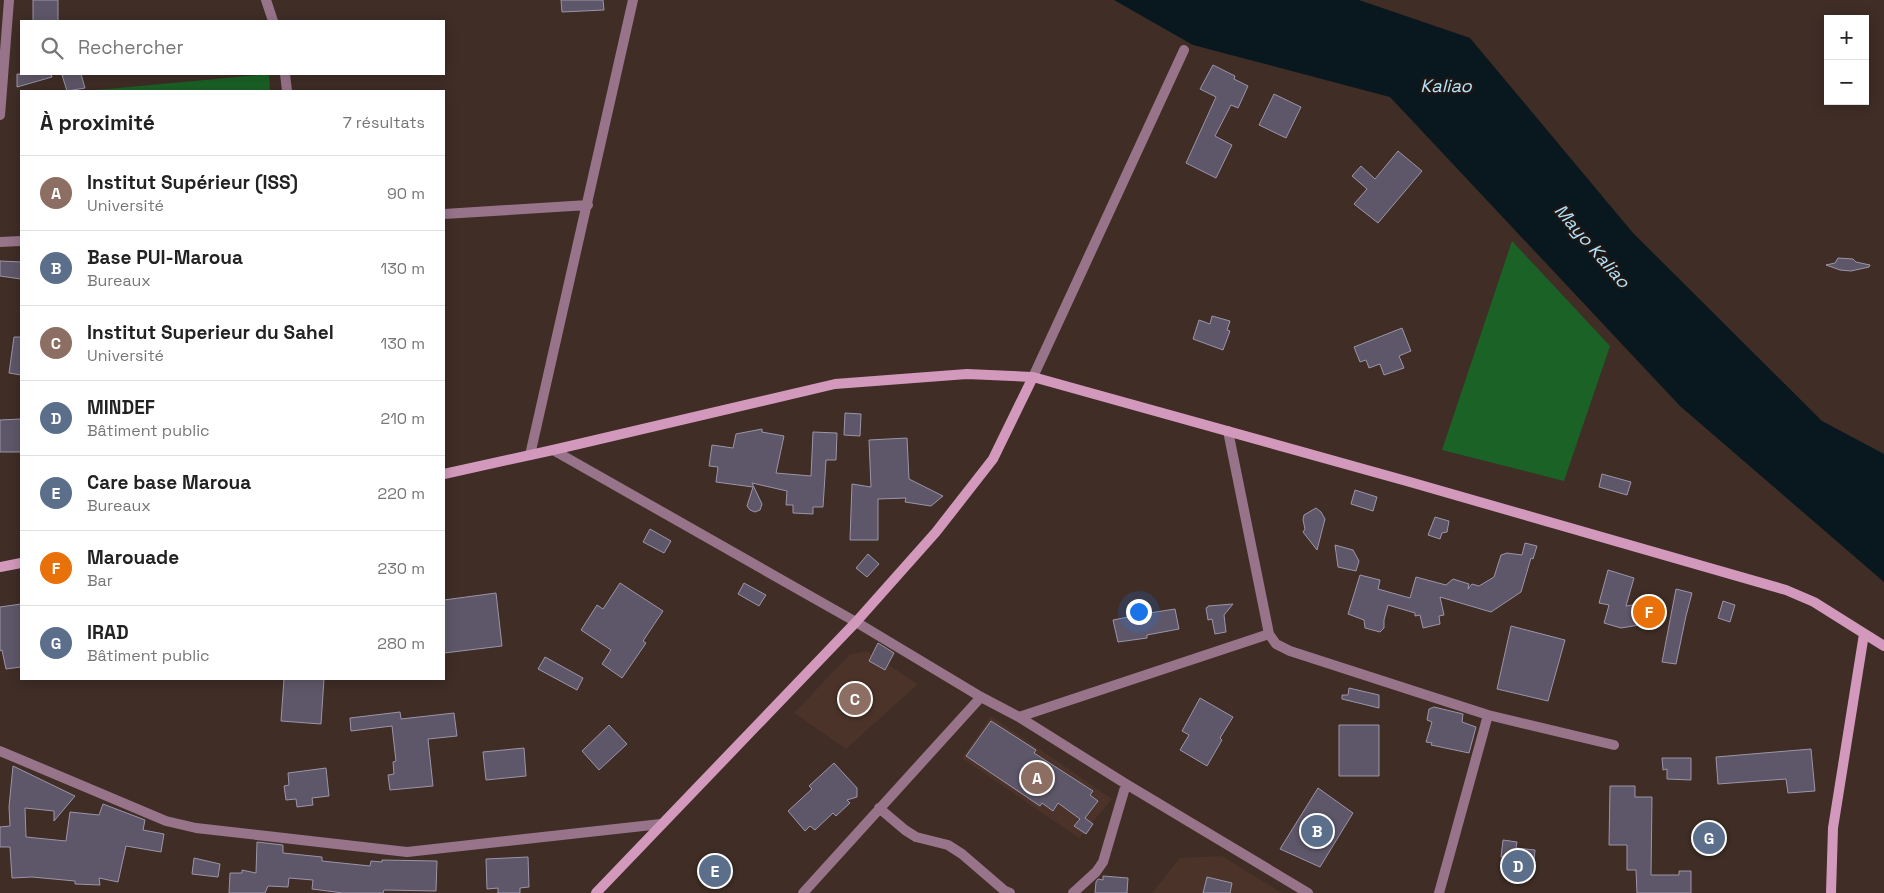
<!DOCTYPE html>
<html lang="fr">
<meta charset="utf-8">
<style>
:root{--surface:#fff;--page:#f6f6f6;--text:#222;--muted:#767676;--line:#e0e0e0;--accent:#2563eb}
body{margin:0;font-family:"Space Grotesk",sans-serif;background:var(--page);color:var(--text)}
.controls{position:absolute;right:15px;top:15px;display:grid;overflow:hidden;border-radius:0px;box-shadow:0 2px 12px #0003}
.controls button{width:45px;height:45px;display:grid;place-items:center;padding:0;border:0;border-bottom:1px solid var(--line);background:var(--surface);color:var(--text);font:25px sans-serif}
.you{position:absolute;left:1138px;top:611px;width:18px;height:18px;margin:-12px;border:4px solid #fff;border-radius:50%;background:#1a73e8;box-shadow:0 0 0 8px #1a73e833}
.badge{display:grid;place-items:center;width:32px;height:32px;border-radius:50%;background:var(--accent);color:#fff;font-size:16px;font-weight:700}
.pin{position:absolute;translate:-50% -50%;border:2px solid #fff;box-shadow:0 1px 5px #0006}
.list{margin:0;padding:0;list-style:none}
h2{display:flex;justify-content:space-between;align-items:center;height:65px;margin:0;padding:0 20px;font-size:21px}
h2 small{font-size:16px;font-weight:400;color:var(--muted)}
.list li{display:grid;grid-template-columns:32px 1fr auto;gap:15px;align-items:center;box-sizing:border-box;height:75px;padding:0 20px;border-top:1px solid var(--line)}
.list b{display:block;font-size:19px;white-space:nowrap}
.list p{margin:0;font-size:16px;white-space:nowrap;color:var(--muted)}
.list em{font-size:16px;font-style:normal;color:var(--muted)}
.icon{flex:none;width:28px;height:28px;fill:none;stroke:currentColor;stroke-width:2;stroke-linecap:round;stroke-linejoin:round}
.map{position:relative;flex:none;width:1884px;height:893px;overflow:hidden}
.search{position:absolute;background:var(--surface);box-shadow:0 2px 12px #0003;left:20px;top:20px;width:425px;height:55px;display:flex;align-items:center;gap:12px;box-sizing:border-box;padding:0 18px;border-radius:0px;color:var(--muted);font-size:19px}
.panel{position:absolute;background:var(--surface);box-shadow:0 2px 12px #0003;left:20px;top:90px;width:425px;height:590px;border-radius:0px}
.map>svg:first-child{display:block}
</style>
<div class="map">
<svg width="1884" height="893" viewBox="0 0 1884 893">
<rect width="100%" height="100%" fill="#3f2d26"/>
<!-- built -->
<path fill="#4b3329" d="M 867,651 L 918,684 L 846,749 L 794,713 L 850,654 Z
M 991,716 L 1112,799 L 1079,838 L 962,758 Z
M 1222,856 L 1282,893 L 1152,893 L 1180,858 Z"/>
<!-- green -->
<path fill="#1b6226" d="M 269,74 L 270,91 L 86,91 Z
M 1512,241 L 1610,346 L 1564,481 L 1442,450 Z"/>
<!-- water -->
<path fill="#09181e" d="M 1114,0 L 1359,0 L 1470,38 L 1633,233 L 1822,421 L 1884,454 L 1884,582 L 1680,406 L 1390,97 L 1193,45 Z"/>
<!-- building -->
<path fill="#5e5769" stroke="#9c95a9" d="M 33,0 L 58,0 L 58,21 L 33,21 Z
M 561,0 L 603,0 L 604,10 L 562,12 Z
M 1213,65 L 1235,76 L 1234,79 L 1248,86 L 1238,108 L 1231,105 L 1215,136 L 1232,145 L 1216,178 L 1186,163 L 1216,97 L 1200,89 Z
M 17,74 L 51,74 L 52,77 L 17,87 Z
M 69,74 L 81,74 L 85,88 L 67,91 L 62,75 Z
M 1274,94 L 1301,107 L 1286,138 L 1259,125 Z
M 1398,151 L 1422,171 L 1378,223 L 1354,204 L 1367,189 L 1352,176 L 1361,166 L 1375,179 Z
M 1838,258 L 1853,259 L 1856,262 L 1870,265 L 1869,267 L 1851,271 L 1840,270 L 1826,265 L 1835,263 Z
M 0,261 L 21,262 L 21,279 L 0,276 Z
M 1212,316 L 1230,321 L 1227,330 L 1230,331 L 1223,350 L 1193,339 L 1199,320 L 1210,324 Z
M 1402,328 L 1411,351 L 1399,356 L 1404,368 L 1384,375 L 1380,364 L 1369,368 L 1366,360 L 1360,362 L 1354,347 Z
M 14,337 L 21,337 L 21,375 L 9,373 Z
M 845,413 L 861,414 L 860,436 L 844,435 Z
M 21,419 L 21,452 L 0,452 L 0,420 Z
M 762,429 L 762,432 L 784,436 L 776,473 L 811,476 L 813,432 L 837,433 L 836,460 L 826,460 L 823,507 L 813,507 L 813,514 L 793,513 L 793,505 L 786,505 L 787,491 L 752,483 L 762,504 L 760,510 L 755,512 L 750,510 L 747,506 L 753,487 L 716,482 L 718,467 L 709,466 L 712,445 L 733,448 L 736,434 Z
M 907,438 L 909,479 L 943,496 L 931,506 L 905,502 L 906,498 L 878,499 L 878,540 L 850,540 L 852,484 L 871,487 L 869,440 Z
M 1602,474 L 1631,482 L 1627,495 L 1599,487 Z
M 1355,490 L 1377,497 L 1373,511 L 1351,504 Z
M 1316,508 L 1321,512 L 1325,519 L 1317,550 L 1303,532 L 1305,529 L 1303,520 L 1304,515 Z
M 1435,517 L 1449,521 L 1447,532 L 1442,533 L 1440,539 L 1428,535 Z
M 650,529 L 671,541 L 664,553 L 643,542 Z
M 1525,543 L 1537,546 L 1533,559 L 1531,558 L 1521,592 L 1491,612 L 1440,597 L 1444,615 L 1439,616 L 1440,624 L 1423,628 L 1420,615 L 1415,616 L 1415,613 L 1388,605 L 1384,620 L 1384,628 L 1380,632 L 1365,628 L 1364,620 L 1348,614 L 1360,575 L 1380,580 L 1378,589 L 1410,598 L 1416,577 L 1446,585 L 1453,579 L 1469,584 L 1468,589 L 1472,584 L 1479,586 L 1494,577 L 1501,555 L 1507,553 L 1522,555 Z
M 1335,545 L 1353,550 L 1359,561 L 1356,571 L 1338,567 Z
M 868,554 L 879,564 L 867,577 L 856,568 Z
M 1608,570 L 1634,578 L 1626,606 L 1653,602 L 1657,622 L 1621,628 L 1604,623 L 1609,605 L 1599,603 Z
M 620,583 L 663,611 L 643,641 L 646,643 L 622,678 L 602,664 L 611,650 L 581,630 L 597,605 L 603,609 Z
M 744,583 L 766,595 L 759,606 L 738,594 Z
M 1676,589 L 1692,593 L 1686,616 L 1676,664 L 1662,662 Z
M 496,593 L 502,646 L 444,653 L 444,600 Z
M 1723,601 L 1735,605 L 1730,622 L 1718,618 Z
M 21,604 L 21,667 L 6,669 L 2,650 L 0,651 L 0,607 Z
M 1233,604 L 1224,615 L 1226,632 L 1215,634 L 1212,619 L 1208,620 L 1206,608 L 1208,607 L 1208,606 Z
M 1175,609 L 1179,629 L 1147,635 L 1147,638 L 1118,642 L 1113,620 L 1128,617 L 1128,614 L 1143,611 L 1143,614 Z
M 1511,626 L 1565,640 L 1548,701 L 1497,689 Z
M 878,643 L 894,653 L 885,670 L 869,661 Z
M 545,657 L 583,678 L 577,690 L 538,669 Z
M 284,679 L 324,679 L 321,724 L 281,721 Z
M 1349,688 L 1379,695 L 1379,708 L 1342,699 L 1342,695 L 1348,695 Z
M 1200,698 L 1233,717 L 1220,738 L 1222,740 L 1207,766 L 1180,750 L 1189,735 L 1182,731 Z
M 1434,707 L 1463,714 L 1462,722 L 1476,727 L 1469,753 L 1431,745 L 1432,743 L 1426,742 L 1432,722 L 1427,720 L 1429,709 Z
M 400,712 L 401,719 L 454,713 L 457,736 L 428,739 L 433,786 L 390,790 L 388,775 L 394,774 L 393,762 L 396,761 L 392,726 L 351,731 L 350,718 Z
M 991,721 L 1036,750 L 1034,753 L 1093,791 L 1090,795 L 1098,801 L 1085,818 L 1093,824 L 1086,834 L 1074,826 L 1080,819 L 1058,803 L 1053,811 L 1042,803 L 1040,806 L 966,756 Z
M 609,725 L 627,744 L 599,770 L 582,751 Z
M 1339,725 L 1379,725 L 1379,776 L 1339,776 Z
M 524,748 L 526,776 L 486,780 L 483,752 Z
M 1811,749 L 1815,791 L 1788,793 L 1786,779 L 1718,784 L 1716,757 Z
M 1662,758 L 1691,758 L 1691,780 L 1667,779 L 1667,769 L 1663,770 Z
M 834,763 L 857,788 L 857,797 L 847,800 L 850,803 L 836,816 L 833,813 L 815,830 L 810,826 L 805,831 L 788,811 L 812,789 L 809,786 Z
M 13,766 L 75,796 L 54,821 L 54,811 L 25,808 L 26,837 L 66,841 L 70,812 L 99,815 L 103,804 L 145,820 L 143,830 L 164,834 L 161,852 L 126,846 L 118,882 L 99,878 L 100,885 L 75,884 L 75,881 L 32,877 L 12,878 L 10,847 L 0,847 L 0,827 L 10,826 L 9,807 Z
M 326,768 L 329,796 L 312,798 L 313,805 L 297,807 L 296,799 L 286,800 L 284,786 L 289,785 L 288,773 Z
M 1610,786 L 1635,786 L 1635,797 L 1652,797 L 1651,875 L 1679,875 L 1679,871 L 1691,871 L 1691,893 L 1637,893 L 1636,870 L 1627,870 L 1627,845 L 1609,845 Z
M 1318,788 L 1353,813 L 1320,867 L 1280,849 Z
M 1503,840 L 1517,842 L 1516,848 L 1535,850 L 1534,861 L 1501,857 Z
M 257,842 L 283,845 L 283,853 L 322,857 L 322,861 L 370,866 L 371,861 L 382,862 L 382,860 L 437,861 L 436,891 L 384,890 L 383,893 L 343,893 L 312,889 L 313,880 L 289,878 L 288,887 L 268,886 L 265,893 L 229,893 L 230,873 L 242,873 L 242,870 L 256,873 Z
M 528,857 L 529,887 L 520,888 L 520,893 L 498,893 L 498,888 L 487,889 L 486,859 Z
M 194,858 L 220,864 L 218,877 L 192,874 Z
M 1103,876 L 1128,878 L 1127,893 L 1095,893 L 1096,882 L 1098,879 L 1103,880 Z
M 1207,877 L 1232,883 L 1230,893 L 1203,893 Z"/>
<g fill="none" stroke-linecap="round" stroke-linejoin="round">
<!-- street -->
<path stroke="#98748a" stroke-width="10" d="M 266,0 L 273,21
M 285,74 L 287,91
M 0,115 L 9,0
M 444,214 L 588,205
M 0,242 L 21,241
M 1033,377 L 1184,50
M 1228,431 L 1269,634 L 1276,644 L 1290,651 L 1488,715 L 1614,745
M 553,450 L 856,622 L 981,697 L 1019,717 L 1126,784 L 1308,893
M 530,455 L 633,0
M 1019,717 L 1269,634
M 0,751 L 166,821 L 196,828 L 407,852 L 661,824
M 879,808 L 905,830 L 916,837 L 948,845 L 962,854 L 1005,891 L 1010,893
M 803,893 L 981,697
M 1073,893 L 1096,872 L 1103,862 L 1126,784
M 1439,893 L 1488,715"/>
<!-- secondary -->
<path stroke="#d399bc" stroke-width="10" d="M 444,474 L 553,450 L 835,384 L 967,374 L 1033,377 L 1410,482 L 1786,590 L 1814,602 L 1884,646
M 0,567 L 21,563
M 596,893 L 856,622 L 936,532 L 993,459 L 1033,377
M 1831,893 L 1833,828 L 1864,634"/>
</g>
<g text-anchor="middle" stroke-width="4.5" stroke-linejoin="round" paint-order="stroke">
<!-- water labels -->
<g font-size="18" font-style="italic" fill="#b3e5fb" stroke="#201714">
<text x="1446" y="92">Kaliao</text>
<text transform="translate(1592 246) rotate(49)" y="6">Mayo Kaliao</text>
</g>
</g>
</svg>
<div class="controls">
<button>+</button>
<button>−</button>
</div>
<div class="you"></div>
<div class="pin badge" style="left:1037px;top:778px;background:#8d6e63">A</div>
<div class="pin badge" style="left:1317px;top:831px;background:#5c6f8a">B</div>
<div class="pin badge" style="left:855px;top:699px;background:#8d6e63">C</div>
<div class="pin badge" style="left:1518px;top:866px;background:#5c6f8a">D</div>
<div class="pin badge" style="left:715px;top:871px;background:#5c6f8a">E</div>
<div class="pin badge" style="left:1649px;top:612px;background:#e8710a">F</div>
<div class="pin badge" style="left:1709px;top:838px;background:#5c6f8a">G</div>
<div class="search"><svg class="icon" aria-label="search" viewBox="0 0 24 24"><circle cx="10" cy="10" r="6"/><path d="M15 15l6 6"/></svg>Rechercher</div>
<section class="panel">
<h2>À proximité<small>7 résultats</small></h2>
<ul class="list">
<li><span class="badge" style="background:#8d6e63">A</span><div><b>Institut Supérieur (ISS)</b><p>Université</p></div><em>90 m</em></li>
<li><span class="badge" style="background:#5c6f8a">B</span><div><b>Base PUI-Maroua</b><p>Bureaux</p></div><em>130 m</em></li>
<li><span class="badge" style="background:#8d6e63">C</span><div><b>Institut Superieur du Sahel</b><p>Université</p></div><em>130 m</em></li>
<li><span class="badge" style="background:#5c6f8a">D</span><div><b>MINDEF</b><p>Bâtiment public</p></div><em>210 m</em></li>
<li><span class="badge" style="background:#5c6f8a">E</span><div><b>Care base Maroua</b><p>Bureaux</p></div><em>220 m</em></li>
<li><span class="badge" style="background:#e8710a">F</span><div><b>Marouade</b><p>Bar</p></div><em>230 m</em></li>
<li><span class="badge" style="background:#5c6f8a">G</span><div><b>IRAD</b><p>Bâtiment public</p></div><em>280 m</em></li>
</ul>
</section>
</div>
